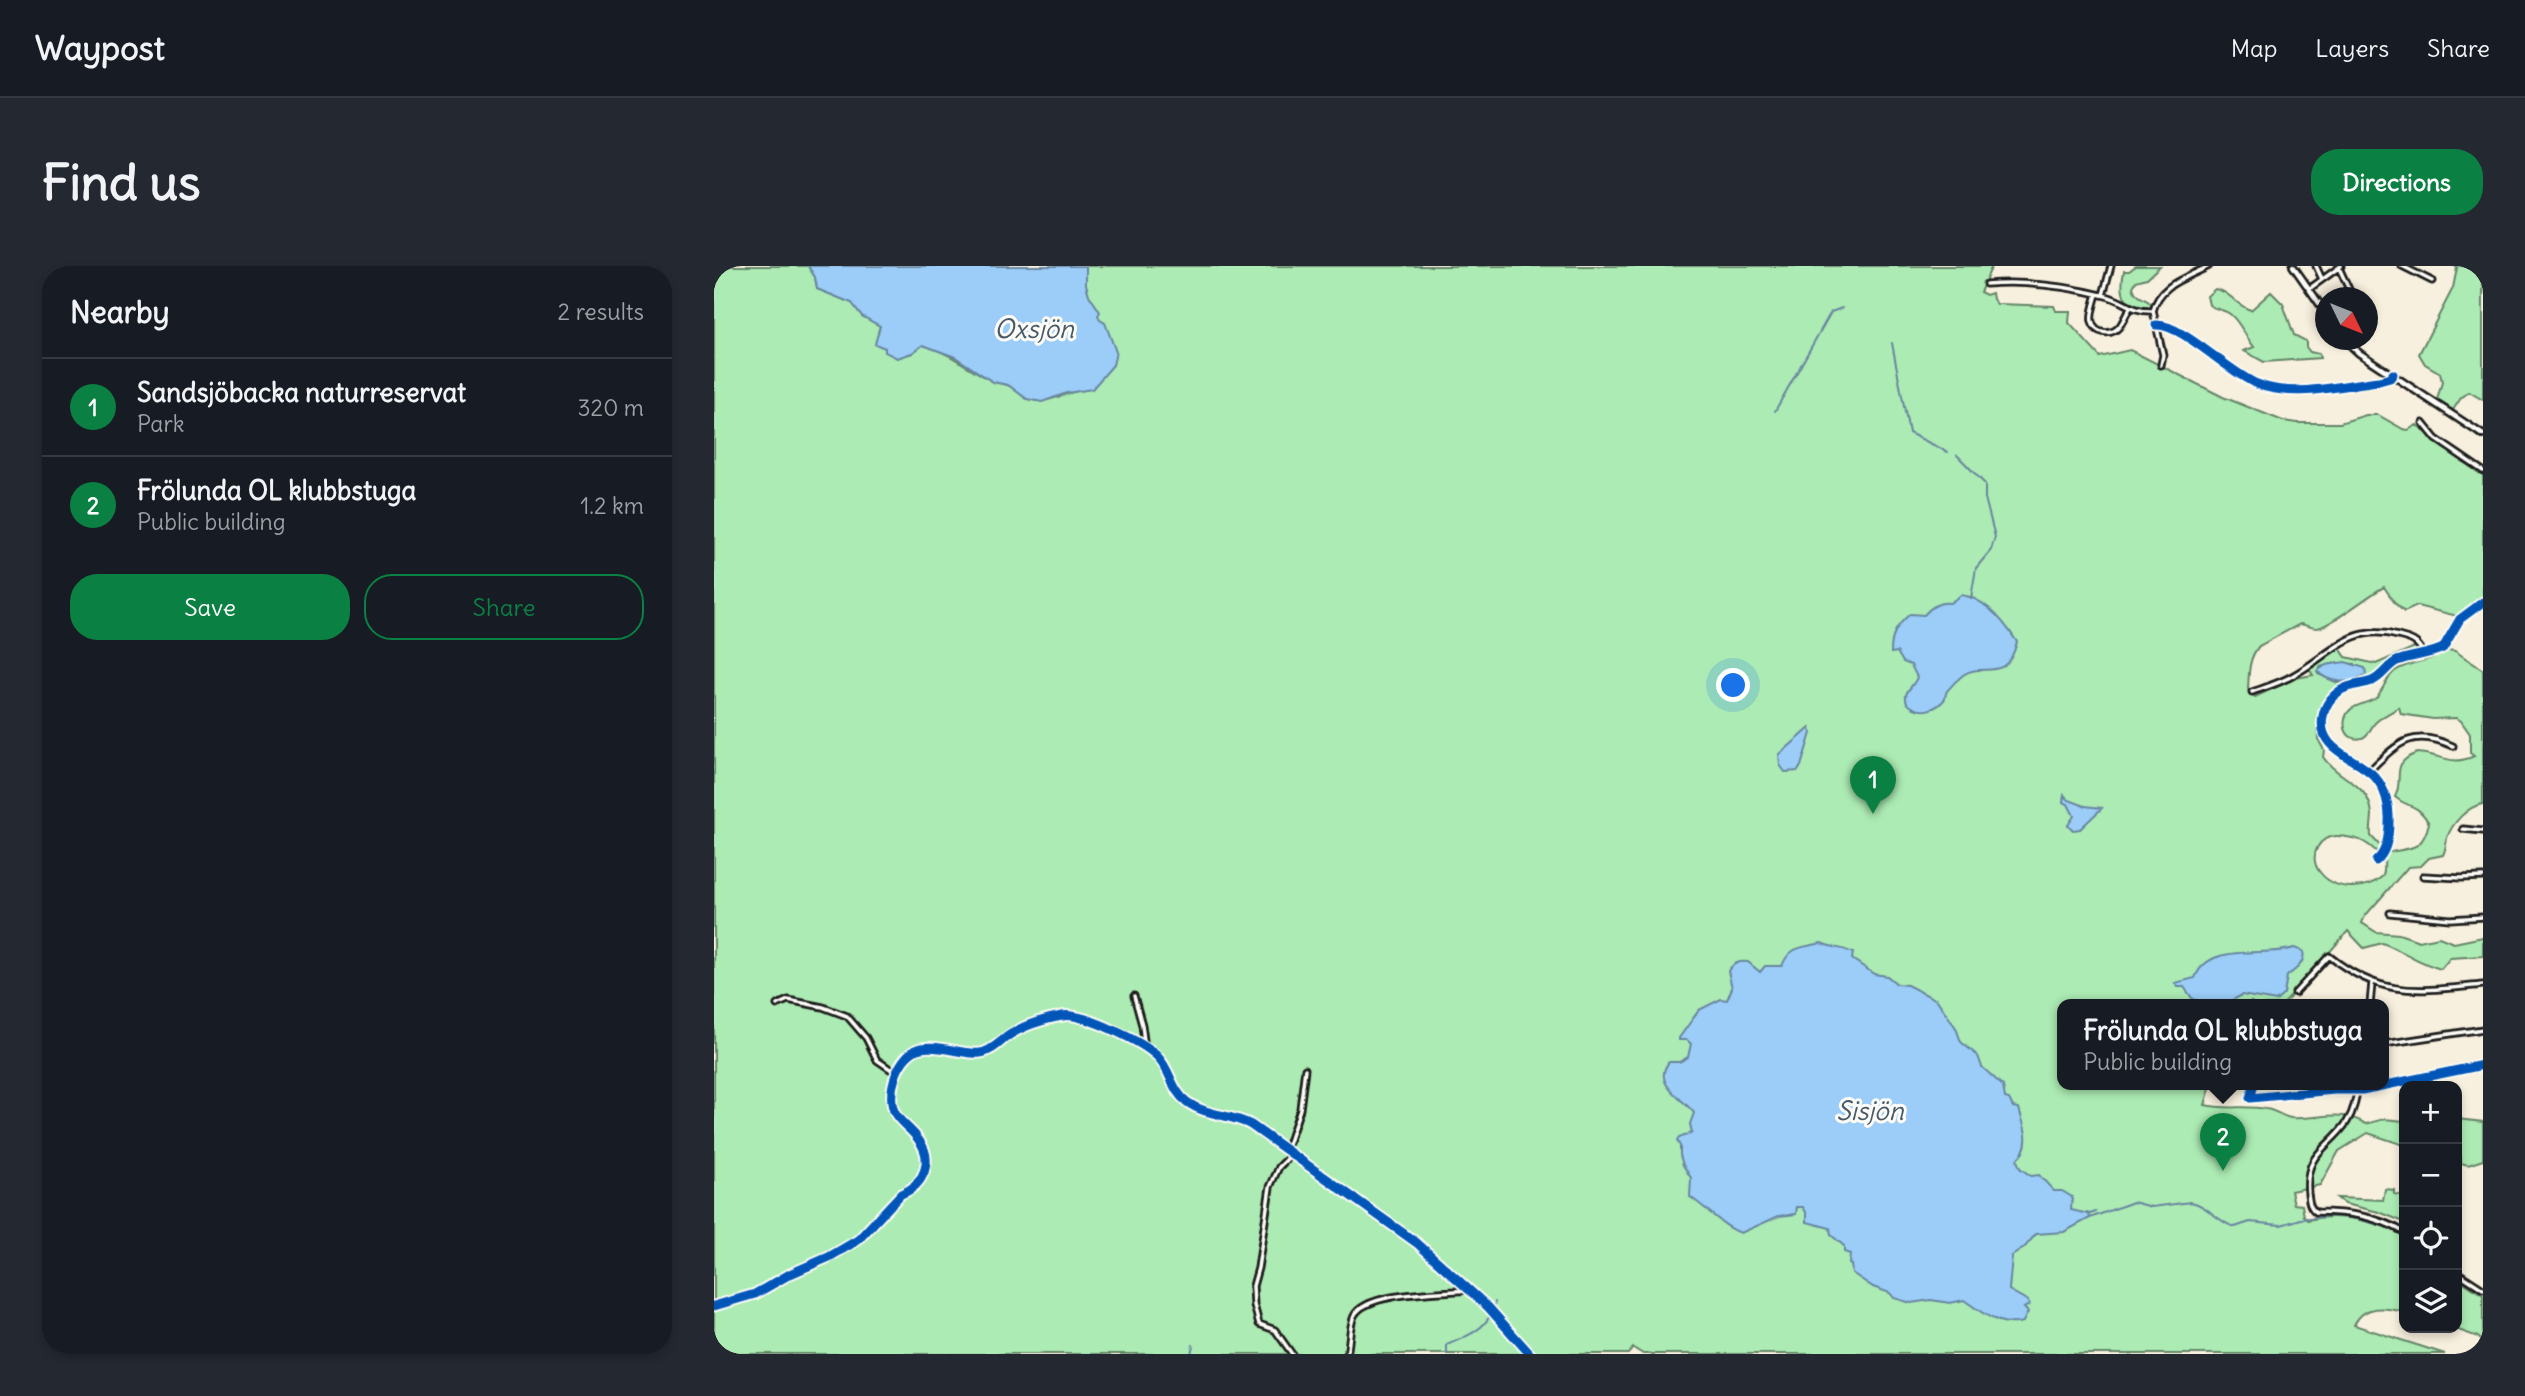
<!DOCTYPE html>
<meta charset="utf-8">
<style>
:root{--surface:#171b24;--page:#242831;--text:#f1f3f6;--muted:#9ea1a6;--line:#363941;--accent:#0b8043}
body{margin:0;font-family:Delius,sans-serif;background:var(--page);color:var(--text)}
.controls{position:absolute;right:21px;bottom:21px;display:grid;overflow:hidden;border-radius:14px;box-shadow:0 4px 10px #0003}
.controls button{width:63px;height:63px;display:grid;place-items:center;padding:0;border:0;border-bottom:2px solid var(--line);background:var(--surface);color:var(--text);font:35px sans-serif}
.compass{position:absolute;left:1601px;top:21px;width:63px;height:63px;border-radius:50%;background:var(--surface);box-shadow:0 4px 10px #0003;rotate:133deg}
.you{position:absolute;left:1020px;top:420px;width:24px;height:24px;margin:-18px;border:5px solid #fff;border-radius:50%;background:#1a73e8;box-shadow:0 0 0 10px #1a73e833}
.badge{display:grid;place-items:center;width:46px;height:46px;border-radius:50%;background:var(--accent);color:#fff;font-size:23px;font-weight:700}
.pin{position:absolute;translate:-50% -58px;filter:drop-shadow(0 2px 4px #0008)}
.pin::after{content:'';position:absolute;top:37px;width:24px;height:21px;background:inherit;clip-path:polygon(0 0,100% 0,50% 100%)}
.popup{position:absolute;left:1343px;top:733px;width:332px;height:91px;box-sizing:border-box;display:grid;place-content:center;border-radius:14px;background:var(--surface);filter:drop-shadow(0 2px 5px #0005);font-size:23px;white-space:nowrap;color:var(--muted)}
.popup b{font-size:26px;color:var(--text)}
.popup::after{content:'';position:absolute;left:50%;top:100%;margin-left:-14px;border:14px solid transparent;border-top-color:var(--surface)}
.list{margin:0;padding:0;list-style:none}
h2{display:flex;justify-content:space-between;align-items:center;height:91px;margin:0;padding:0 28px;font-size:30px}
h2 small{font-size:23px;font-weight:400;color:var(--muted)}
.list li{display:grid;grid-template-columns:46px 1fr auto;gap:21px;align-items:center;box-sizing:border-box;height:98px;padding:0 28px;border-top:2px solid var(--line)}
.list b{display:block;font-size:26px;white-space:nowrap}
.list p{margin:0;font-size:23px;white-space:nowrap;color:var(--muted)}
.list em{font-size:23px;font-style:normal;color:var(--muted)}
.actions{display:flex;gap:14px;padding:21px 28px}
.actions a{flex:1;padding:16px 0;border:2px solid var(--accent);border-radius:28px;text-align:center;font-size:24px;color:var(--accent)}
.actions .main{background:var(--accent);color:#fff}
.icon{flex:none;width:38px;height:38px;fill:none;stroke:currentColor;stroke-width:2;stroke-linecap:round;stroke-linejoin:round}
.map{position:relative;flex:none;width:1769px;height:1088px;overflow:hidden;border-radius:28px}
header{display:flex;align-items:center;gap:42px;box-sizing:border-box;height:98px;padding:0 35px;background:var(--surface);border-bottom:2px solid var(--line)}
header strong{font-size:33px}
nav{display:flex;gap:38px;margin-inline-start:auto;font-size:24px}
.intro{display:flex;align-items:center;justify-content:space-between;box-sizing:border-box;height:168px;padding:0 42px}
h1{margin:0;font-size:49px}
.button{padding:18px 32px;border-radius:28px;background:var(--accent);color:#fff;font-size:24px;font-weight:700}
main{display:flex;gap:42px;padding:0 42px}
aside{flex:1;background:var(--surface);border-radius:28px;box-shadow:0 4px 10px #0003}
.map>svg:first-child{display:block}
</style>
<header>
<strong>Waypost</strong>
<nav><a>Map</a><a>Layers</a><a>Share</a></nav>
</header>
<div class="intro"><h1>Find us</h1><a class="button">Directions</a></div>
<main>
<aside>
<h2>Nearby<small>2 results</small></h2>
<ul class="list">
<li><span class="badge">1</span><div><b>Sandsjöbacka naturreservat</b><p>Park</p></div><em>320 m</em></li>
<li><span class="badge">2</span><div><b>Frölunda OL klubbstuga</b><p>Public building</p></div><em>1.2 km</em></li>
</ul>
<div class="actions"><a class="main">Save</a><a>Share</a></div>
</aside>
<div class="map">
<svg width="1769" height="1088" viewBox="0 0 1769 1088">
<rect width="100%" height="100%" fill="#f8f0de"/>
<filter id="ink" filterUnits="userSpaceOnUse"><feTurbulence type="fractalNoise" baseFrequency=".0143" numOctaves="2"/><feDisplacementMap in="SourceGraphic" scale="14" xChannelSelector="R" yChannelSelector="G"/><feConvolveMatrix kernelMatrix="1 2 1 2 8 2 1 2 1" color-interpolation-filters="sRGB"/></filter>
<g filter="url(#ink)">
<!-- green -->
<path fill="#acebb3" stroke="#648468" stroke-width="2" fill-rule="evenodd" d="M 0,0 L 94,0 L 101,11 L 103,23 L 138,37 L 148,50 L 166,60 L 164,67 L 171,82 L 183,92 L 198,87 L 209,78 C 235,87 252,100 276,114 C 282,118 289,117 296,120 C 305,126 312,135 324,135 C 336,136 348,128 360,126 L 238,0 L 1278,0 L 1266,26 L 1272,29 L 1278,27 L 1279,33 L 1283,38 L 1340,40 L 1342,45 L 1356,45 L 1355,57 L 1386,91 L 1416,84 L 1509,131 L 1569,155 L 1583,157 L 1626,157 L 1652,149 L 1664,149 L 1689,163 L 1694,164 L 1703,159 L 1720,173 L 1769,207 L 1769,333 L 1743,350 L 1703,340 L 1690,346 L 1681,337 L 1670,321 C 1656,328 1614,362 1603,362 C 1597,362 1592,359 1586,358 L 1545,380 C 1534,393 1535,408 1534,423 L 1541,431 L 1582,412 L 1599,409 L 1595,403 L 1625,381 L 1632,391 L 1662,398 L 1703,380 L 1705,383 L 1676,396 L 1659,412 L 1631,419 L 1615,431 L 1605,448 L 1603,459 L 1604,473 L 1610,484 L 1609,491 C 1624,514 1655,516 1658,548 C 1658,555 1656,563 1657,570 L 1668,582 L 1666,586 L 1663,586 C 1649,573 1643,572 1624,570 C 1605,569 1594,590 1605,605 C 1620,626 1652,625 1669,610 C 1672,601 1668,594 1673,587 C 1697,581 1708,586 1715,557 C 1700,534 1696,544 1681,531 C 1691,512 1674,498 1703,487 C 1727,488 1737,501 1760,490 L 1756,487 L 1756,468 L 1747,455 L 1742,452 L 1719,453 L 1687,448 L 1685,441 C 1678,446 1668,450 1662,456 C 1656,461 1656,469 1648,472 C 1630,477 1625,453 1637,443 C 1644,438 1654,437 1662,432 C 1670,423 1671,413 1681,405 C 1697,394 1717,397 1732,384 L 1741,385 L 1769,404 L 1769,538 C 1754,540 1738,557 1733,572 C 1732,578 1732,583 1729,589 L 1715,592 L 1707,600 L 1694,601 L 1651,650 L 1648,657 L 1662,666 L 1685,668 L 1705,675 L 1725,671 L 1740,677 L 1769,671 L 1769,690 L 1736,692 L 1727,703 C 1706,698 1688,684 1668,677 L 1650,682 L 1634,665 L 1569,739 L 1541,739 L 1537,736 L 1531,739 L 1348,739 L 1348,819 L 1497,819 L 1491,839 C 1511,844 1532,839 1552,843 C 1562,844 1568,851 1577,852 C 1605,854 1625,842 1652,858 L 1670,853 L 1690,855 L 1690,879 L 1654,867 L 1625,885 L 1606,919 L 1577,925 L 1580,938 L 1588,939 L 1590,950 L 1594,954 C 1625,946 1662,955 1690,970 L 1690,1046 C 1671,1041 1650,1038 1640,1059 L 1731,1088 L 929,1088 L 919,1082 L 914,1088 L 0,1088 ZM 1622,397 L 1641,398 L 1640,413 L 1624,417 L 1604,408 L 1606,401 Z
M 1422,0 L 1446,0 L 1433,12 L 1422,15 L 1419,21 C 1422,33 1432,31 1438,39 L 1436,43 C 1410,41 1405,30 1410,5 L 1415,5 Z
M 1741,0 L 1769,0 L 1769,134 L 1755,126 L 1747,132 L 1739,144 L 1723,134 L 1728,116 L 1726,107 L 1711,98 L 1705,88 L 1739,22 L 1743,2 Z
M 1501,23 C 1516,25 1522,40 1537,44 L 1557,26 L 1569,38 L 1580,69 L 1592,75 L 1592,81 L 1596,86 L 1605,88 L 1606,92 L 1550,96 L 1530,85 L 1540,81 C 1531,70 1526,56 1516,48 C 1509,43 1502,44 1495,39 L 1493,30 Z
M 1743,853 L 1769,856 L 1769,894 L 1754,899 L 1747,897 L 1747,892 L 1743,887 Z
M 1671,923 L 1680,924 L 1680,928 L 1690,930 L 1690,956 L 1665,946 L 1631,938 L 1623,932 L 1669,934 Z
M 1743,1012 L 1769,1029 L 1769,1076 L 1764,1071 L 1739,1062 L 1743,1062 Z"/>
<!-- water -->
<path fill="#9bcdf8" stroke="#6886a0" stroke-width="2" d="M 94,0 L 372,0 L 372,18 L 375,29 L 386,46 L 384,49 L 386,54 L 391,57 L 402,86 L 399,99 L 378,123 L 353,127 L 328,136 L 313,133 L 294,119 L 279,116 L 241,91 L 209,79 L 198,87 L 183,92 L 171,86 L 171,82 L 161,78 L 166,60 L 148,50 L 138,37 L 103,23 L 101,11 Z
M 1247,329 C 1272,332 1291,357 1303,376 C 1292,419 1269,395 1249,409 C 1244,413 1237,420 1233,425 C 1231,428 1232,433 1229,435 C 1222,443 1209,447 1200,442 C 1194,439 1191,436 1192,429 C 1194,422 1201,418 1203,411 L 1197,399 L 1189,396 L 1183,386 L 1177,387 C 1177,369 1182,360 1196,348 L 1210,349 C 1218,340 1225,336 1236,337 Z
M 1631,396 L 1651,402 L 1652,408 C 1637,419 1615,418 1603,405 L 1612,399 Z
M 1096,462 L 1097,467 L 1087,500 L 1084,505 L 1071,506 L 1066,499 L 1065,489 Z
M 1350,529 L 1355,534 L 1371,540 L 1388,542 L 1366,563 L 1359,564 L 1354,559 L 1360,550 L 1354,538 L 1349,536 Z
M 1107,677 C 1118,682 1128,681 1139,687 L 1138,693 L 1160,708 L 1173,710 L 1183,718 L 1193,719 L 1223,734 L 1242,762 L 1247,776 L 1264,790 L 1268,801 L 1289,820 L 1291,832 L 1295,833 L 1299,841 L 1305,842 C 1308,856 1317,871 1309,886 C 1308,889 1304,891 1303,894 L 1306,902 L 1317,910 L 1325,909 L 1340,925 L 1348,925 L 1358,931 L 1357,944 L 1375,948 L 1376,952 L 1350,966 L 1322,968 L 1310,982 L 1298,990 L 1295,1024 L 1314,1035 L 1315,1039 L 1310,1042 L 1314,1046 L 1309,1056 C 1286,1062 1267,1046 1250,1034 L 1236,1037 L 1217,1034 L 1197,1037 L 1180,1032 L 1176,1027 L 1159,1021 L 1138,1007 L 1137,999 L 1135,998 L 1136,988 L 1130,986 L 1130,980 L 1117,969 L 1116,962 L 1093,956 L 1093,948 L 1089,941 L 1083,941 L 1082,948 L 1065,950 L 1027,967 C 1009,961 992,941 976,931 L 977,912 L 969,899 L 966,889 L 966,880 L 963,875 L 965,872 L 978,867 L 976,858 L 980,847 C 970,833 937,818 955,796 L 965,796 L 974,791 L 977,778 L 973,774 L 965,774 L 965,772 L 985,744 L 1007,733 L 1013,734 L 1018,722 L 1014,705 C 1019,697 1025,695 1034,696 L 1046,706 L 1051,700 L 1068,700 C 1076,679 1089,682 1107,677 Z
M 1580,682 L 1589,685 C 1592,697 1581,704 1573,710 L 1570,728 L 1562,735 L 1528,729 L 1513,737 L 1485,736 L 1478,732 L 1470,721 L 1464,721 L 1461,717 L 1481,712 C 1495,675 1550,692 1580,682 Z"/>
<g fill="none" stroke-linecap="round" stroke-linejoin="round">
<!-- stream -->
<path stroke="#6886a0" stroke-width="2" d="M 1178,77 L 1195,167 L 1234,186
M 1061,145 L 1117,46 L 1128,42
M 1243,189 L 1271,218 L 1271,232 L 1281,271 L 1277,284 L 1262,302 L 1257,332
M 1372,947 L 1376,948 L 1382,946
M 1376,952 L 1419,936 L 1438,941 L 1477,936 C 1494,939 1504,957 1521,961 L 1536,956 L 1567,959 L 1587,953 L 1615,950 L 1640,952 L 1662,958
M 779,1043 L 781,1036
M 477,1088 L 479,1079
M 733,1088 L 733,1079 C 750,1071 768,1066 777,1048"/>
<defs>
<path id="minor" d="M 1602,0 L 1608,13
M 1688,0 L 1718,15
M 1625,2 L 1639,32
M 1272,18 C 1312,15 1353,20 1392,30 C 1411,35 1418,46 1439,45
M 1595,23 L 1627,0
M 1383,28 C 1381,36 1376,48 1378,56 C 1381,68 1397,70 1405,61 C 1409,56 1412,48 1416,42
M 1389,29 L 1397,0
M 1442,59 C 1469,57 1515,108 1544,119 C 1572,129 1602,122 1631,119 C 1645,117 1667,119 1678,110
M 1447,99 L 1449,89 L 1439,45 C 1446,17 1473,12 1495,0
M 1709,157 L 1722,173 L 1769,205
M 1538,426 C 1552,421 1566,417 1578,410 C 1616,390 1636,356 1684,370 C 1696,373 1704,375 1709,387
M 1655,505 C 1684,477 1698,461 1739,480
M 1749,563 L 1769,565
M 1662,595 C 1673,586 1675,570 1675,556 C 1676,540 1671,522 1661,511 C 1643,491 1602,485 1609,450 C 1611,439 1618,430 1627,424 C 1637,418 1647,419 1658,415 C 1668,411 1673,400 1683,395 C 1698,389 1715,389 1729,382 L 1746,353 L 1769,336
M 1709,610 L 1747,612 L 1769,611
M 1676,647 L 1736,653 L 1769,651
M 1581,727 L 1615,690 C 1669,733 1705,725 1769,719
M 420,730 L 428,759 L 431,782
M 63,739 L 74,734 L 109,741 L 133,750 L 152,772 L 163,794 L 182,807
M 1656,739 L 1658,717
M 1670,778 L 1769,763
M 1540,819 L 1536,832 L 1620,824 L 1648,824 L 1769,799
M 1644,819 C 1642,833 1640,845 1633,856 C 1615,883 1590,886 1594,927 C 1595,935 1595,941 1602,946 C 1634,946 1662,950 1690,966
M 572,885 L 586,843 L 591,803
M 577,889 L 565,901 L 556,921 L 544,1002 L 539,1020 L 540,1039 L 545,1058 L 561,1064 L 578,1088
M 1743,1006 L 1769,1023
M 0,1040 L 41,1028 L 76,1008 L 115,991 L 144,974 L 187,928 C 211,919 220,893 204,873 C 198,864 188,858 182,849 C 170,830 184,787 207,782 C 227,778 246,789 266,787 C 278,786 287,774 297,768 C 311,759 332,753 348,750 C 368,746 429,776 444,791 C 457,805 457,824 473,836 C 492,850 517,848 537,859 L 703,977 L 774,1041 L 816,1088
M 633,1088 C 636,1076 635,1061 640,1050 C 652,1025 730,1027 755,1024"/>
<path id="tertiary" d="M 1579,0 L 1612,47
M 1631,74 L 1645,87 L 1769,169"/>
</defs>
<!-- minor casing -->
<use href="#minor" stroke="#1c1c1c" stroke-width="9"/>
<!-- tertiary casing -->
<use href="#tertiary" stroke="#1c1c1c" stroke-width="10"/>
<!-- minor -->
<use href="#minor" stroke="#fdfcf7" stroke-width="3.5"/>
<!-- tertiary -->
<use href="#tertiary" stroke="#fdfcf7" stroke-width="4.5"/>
<defs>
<path id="cycleway" d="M 1442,59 C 1467,57 1515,107 1543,118 C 1580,133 1627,119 1665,115 L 1676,112 L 1679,108
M 1662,595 C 1673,586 1675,570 1675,556 C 1676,540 1671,522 1661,511 C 1643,491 1602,485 1609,450 C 1611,439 1618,430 1627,424 C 1637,418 1647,419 1658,415 C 1668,411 1673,400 1683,395 C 1698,389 1715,389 1729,382 L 1746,353 L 1769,336
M 1540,819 L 1536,832 L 1620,824 L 1648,824 L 1769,799
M 0,1040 L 41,1028 L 76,1008 L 115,991 L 144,974 L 187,928 C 211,919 220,893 204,873 C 198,864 188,858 182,849 C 170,830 184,787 207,782 C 227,778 246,789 266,787 C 278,786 287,774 297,768 C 311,759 332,753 348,750 C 368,746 429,776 444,791 C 457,805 457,824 473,836 C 492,850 517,848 537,859 L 703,977 L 774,1041 L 816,1088"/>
</defs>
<!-- cycleway casing -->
<use href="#cycleway" stroke="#fdfcf7" stroke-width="13"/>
<!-- cycleway -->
<use href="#cycleway" stroke="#0057b8" stroke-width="9"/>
</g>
</g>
<g text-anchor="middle" stroke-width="6" stroke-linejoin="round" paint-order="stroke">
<!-- water labels -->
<g font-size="26" font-style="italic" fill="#485a69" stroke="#fdfcf7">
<text x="320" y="72">Oxsjön</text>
<text x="1156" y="854">Sisjön</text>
</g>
</g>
</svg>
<div class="controls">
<button>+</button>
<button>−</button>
<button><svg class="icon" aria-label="locate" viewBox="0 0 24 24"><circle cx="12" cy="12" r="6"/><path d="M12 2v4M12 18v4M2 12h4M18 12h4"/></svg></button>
<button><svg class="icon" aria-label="layers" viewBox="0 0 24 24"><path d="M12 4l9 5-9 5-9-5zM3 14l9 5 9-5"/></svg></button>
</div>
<svg class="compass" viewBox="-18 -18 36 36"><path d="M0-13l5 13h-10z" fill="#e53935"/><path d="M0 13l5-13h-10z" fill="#9ea1a6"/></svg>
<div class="you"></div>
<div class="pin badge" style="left:1159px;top:548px">1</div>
<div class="pin badge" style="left:1509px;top:905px">2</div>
<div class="popup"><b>Frölunda OL klubbstuga</b>Public building</div>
</div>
</main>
